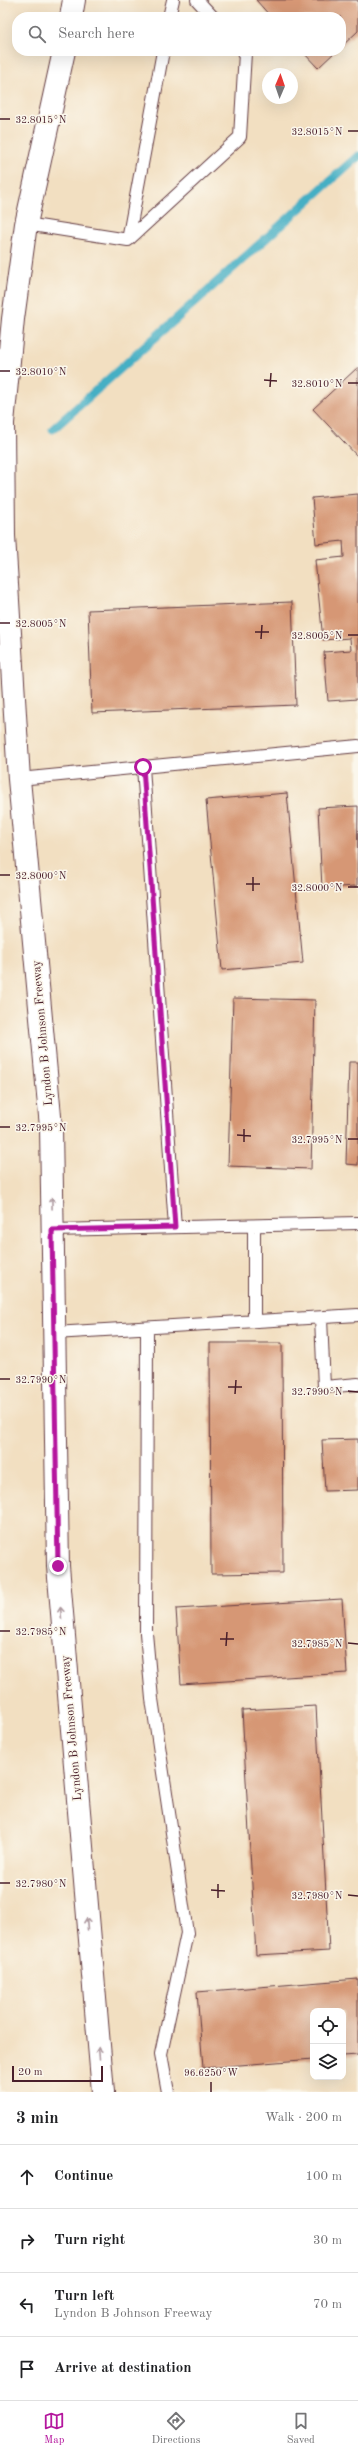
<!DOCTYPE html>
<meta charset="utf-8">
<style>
:root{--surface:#fff;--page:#f6f6f6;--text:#202124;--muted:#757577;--line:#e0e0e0;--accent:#b5179e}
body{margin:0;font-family:"Old Standard TT",serif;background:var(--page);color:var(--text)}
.controls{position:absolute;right:12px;bottom:12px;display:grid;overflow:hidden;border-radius:8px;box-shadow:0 4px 16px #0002}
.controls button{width:36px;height:36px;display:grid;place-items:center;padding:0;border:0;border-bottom:1px solid var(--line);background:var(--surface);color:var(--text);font:20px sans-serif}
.compass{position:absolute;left:262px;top:68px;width:36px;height:36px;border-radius:50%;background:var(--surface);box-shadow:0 4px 16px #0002;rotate:2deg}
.scale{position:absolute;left:12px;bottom:10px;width:91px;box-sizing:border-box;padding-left:4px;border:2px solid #4a1f2b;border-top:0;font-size:11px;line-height:14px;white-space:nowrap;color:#4a1f2b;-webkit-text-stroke:3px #fbf7ec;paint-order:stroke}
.stop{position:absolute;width:12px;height:12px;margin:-9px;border:3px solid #b5179e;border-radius:50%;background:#fff}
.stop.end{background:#b5179e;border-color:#fff;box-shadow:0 1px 4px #0008}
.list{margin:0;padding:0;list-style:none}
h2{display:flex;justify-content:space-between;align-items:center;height:52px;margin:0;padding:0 16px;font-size:17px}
h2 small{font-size:13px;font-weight:400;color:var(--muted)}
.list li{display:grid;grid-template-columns:26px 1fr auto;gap:12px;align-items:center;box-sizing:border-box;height:64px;padding:0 16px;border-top:1px solid var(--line)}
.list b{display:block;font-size:15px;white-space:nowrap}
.list p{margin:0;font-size:13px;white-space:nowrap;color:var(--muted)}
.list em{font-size:13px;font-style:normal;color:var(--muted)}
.icon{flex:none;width:22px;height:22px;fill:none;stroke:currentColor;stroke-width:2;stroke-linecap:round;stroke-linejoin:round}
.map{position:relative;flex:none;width:358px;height:2092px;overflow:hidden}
.search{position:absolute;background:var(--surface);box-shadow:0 4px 16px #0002;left:12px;right:12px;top:12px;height:44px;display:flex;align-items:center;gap:10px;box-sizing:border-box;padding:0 14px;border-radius:16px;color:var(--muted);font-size:15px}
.sheet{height:308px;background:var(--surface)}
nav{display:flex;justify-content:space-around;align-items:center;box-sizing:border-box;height:56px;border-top:1px solid var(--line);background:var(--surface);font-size:11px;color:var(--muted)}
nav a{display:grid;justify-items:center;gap:2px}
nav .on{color:var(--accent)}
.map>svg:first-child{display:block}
</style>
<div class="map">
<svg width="358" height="2092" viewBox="0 0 358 2092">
<rect width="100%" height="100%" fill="#fbf7ec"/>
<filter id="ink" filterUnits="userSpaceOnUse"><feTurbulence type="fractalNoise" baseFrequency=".025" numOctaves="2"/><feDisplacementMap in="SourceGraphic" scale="8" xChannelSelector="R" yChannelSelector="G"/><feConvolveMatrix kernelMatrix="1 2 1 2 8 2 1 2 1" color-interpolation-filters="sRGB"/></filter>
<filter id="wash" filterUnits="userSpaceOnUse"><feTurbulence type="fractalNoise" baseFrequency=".012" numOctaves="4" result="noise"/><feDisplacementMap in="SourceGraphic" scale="16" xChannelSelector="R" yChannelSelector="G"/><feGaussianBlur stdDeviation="0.9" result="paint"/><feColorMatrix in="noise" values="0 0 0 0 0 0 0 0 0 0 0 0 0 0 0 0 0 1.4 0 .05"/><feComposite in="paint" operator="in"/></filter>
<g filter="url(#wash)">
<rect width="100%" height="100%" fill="#f2dfc1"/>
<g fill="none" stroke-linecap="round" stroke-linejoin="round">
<!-- stream -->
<path stroke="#45afc4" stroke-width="9" d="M 53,429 L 358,156"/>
</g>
<g id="blocks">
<!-- building -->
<path fill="#d69774" d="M 256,0 L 358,0 L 358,31 L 341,47 L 341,17 L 271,17 Z
M 302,51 L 336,51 L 318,68 Z
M 358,367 L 358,457 L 313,409 Z
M 358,494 L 358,699 L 328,701 L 324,652 L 351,650 L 350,638 L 323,640 L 315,560 L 344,557 L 343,541 L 316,544 L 312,498 Z
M 292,602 L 296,705 L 92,713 L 88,610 Z
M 287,793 L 303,963 L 222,970 L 206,800 Z
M 358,806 L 357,886 L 322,888 L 318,808 Z
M 233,998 L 315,1000 L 311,1169 L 228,1166 Z
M 349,1062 L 358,1062 L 358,1165 L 346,1164 Z
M 210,1343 L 282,1343 L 283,1573 L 211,1574 Z
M 358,1439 L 358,1490 L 325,1491 L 322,1440 Z
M 342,1599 L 347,1673 L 181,1684 L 176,1609 Z
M 316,1706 L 329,1951 L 256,1955 L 242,1710 Z
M 358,1979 L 358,2055 L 343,2056 L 343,2011 L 313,2011 L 313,2059 L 203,2068 L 197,1992 Z"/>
</g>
</g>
<g filter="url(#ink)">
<use href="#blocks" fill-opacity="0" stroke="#633c42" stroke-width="1"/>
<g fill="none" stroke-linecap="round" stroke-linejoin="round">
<defs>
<path id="service" d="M 197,0 L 213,17
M 169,17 L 173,0
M 26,224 L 128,240 L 240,137 L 245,53 L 244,51
M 128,240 L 163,51
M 143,767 L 175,1227
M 19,779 L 358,746
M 254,1226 L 254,1321
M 52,1230 L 358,1223
M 321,1318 L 324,1387 L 358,1384
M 147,1328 L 146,1633 L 152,1699 L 187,1933 L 161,2054 L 168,2092
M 54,1333 L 358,1315"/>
<path id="secondary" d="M 71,17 L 74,0
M 64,51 L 26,224 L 13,319 L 3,423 L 4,536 L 19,779 L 51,1127 L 58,1566 L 103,2092"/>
</defs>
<!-- service casing -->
<use href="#service" stroke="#633c42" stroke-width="14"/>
<!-- secondary casing -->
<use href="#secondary" stroke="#633c42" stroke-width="24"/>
<!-- service -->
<use href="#service" stroke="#fff" stroke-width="12"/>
<!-- secondary -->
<use href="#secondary" stroke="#fff" stroke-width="22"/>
</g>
<!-- one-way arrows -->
<defs><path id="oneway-shaft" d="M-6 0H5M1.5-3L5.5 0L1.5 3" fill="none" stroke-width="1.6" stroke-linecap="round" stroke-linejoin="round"/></defs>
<g stroke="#ae9aa0">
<use href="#oneway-shaft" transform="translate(52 1203) rotate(-91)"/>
<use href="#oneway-shaft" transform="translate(61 1613) rotate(-95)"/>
<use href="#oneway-shaft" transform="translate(87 1924) rotate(-95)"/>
<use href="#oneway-shaft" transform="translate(99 2053) rotate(-95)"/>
</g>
</g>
<g fill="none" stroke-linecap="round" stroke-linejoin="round" filter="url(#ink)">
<!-- route -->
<path stroke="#b5179e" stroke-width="5" d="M 58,1566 L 52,1230 L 175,1227 L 143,767"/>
</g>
<!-- ticks -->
<path fill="none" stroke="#4a1f2b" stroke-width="1.5" d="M 0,119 L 10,119M 348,131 L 358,131M 0,371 L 10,371M 264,380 L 277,381M 348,383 L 358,383M 270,387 L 271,373M 0,623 L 10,623M 255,632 L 269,632M 348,635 L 358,635M 261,639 L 262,625M 0,875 L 10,875M 246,884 L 260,884M 348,887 L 358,887M 253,891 L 253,877M 0,1127 L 10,1127M 237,1135 L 251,1136M 348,1139 L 358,1139M 244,1142 L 244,1129M 0,1379 L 10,1379M 228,1387 L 242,1387M 348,1391 L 358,1392M 235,1394 L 236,1380M 0,1631 L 10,1631M 220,1639 L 234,1639M 348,1643 L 358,1644M 226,1646 L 227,1632M 0,1883 L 10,1883M 211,1890 L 225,1891M 348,1895 L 358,1896M 218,1898 L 218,1884M 211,2092 L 211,2082"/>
<g text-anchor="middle" stroke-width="3" stroke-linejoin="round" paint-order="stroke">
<!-- street labels -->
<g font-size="12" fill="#4a1f2b" stroke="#fbf7ec">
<text transform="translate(42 1033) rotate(-95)" y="4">Lyndon B Johnson Freeway</text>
<text transform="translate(71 1728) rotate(-95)" y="4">Lyndon B Johnson Freeway</text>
</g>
</g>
<g font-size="10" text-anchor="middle" fill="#4a1f2b" stroke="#fbf7ec" stroke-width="3" stroke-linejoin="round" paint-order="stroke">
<text x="41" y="123">32.8015°N</text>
<text x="317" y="135">32.8015°N</text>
<text x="41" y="375">32.8010°N</text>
<text x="317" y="387">32.8010°N</text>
<text x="41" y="627">32.8005°N</text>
<text x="317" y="639">32.8005°N</text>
<text x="41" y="879">32.8000°N</text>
<text x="317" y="891">32.8000°N</text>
<text x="41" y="1131">32.7995°N</text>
<text x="317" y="1143">32.7995°N</text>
<text x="41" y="1383">32.7990°N</text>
<text x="317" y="1395">32.7990°N</text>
<text x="41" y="1635">32.7985°N</text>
<text x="317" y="1647">32.7985°N</text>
<text x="41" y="1887">32.7980°N</text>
<text x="317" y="1899">32.7980°N</text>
<text x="211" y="2076">96.6250°W</text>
</g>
</svg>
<div class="controls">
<button><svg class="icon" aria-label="locate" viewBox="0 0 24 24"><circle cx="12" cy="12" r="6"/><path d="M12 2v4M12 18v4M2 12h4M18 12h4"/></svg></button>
<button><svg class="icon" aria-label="layers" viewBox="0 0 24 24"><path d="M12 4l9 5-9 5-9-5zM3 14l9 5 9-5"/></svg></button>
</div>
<svg class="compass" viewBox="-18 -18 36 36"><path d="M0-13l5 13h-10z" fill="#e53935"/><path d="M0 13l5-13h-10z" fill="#757577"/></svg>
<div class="scale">20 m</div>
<div class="stop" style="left:143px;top:767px"></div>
<div class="stop end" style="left:58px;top:1566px"></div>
<div class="search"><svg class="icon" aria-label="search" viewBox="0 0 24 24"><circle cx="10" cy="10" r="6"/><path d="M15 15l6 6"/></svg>Search here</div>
</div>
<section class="sheet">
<h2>3 min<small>Walk · 200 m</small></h2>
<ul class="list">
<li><svg class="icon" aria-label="ahead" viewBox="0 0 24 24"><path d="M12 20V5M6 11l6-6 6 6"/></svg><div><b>Continue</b></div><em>100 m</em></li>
<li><svg class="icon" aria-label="right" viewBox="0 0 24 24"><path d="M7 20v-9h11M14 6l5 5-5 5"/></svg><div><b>Turn right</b></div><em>30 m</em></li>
<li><svg class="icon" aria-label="left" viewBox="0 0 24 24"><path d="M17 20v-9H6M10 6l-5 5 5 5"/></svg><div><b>Turn left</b><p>Lyndon B Johnson Freeway</p></div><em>70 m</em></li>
<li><svg class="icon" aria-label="arrive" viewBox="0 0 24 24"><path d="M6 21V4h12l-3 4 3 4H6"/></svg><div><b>Arrive at destination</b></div></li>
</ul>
</section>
<nav>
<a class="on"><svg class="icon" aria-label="map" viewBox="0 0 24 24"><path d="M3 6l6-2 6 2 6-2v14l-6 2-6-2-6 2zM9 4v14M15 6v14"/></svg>Map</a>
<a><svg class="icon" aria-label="directions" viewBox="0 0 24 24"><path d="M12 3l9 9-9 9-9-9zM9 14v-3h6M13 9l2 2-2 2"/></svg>Directions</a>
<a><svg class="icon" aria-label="saved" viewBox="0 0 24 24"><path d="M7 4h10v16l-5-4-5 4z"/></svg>Saved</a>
</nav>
